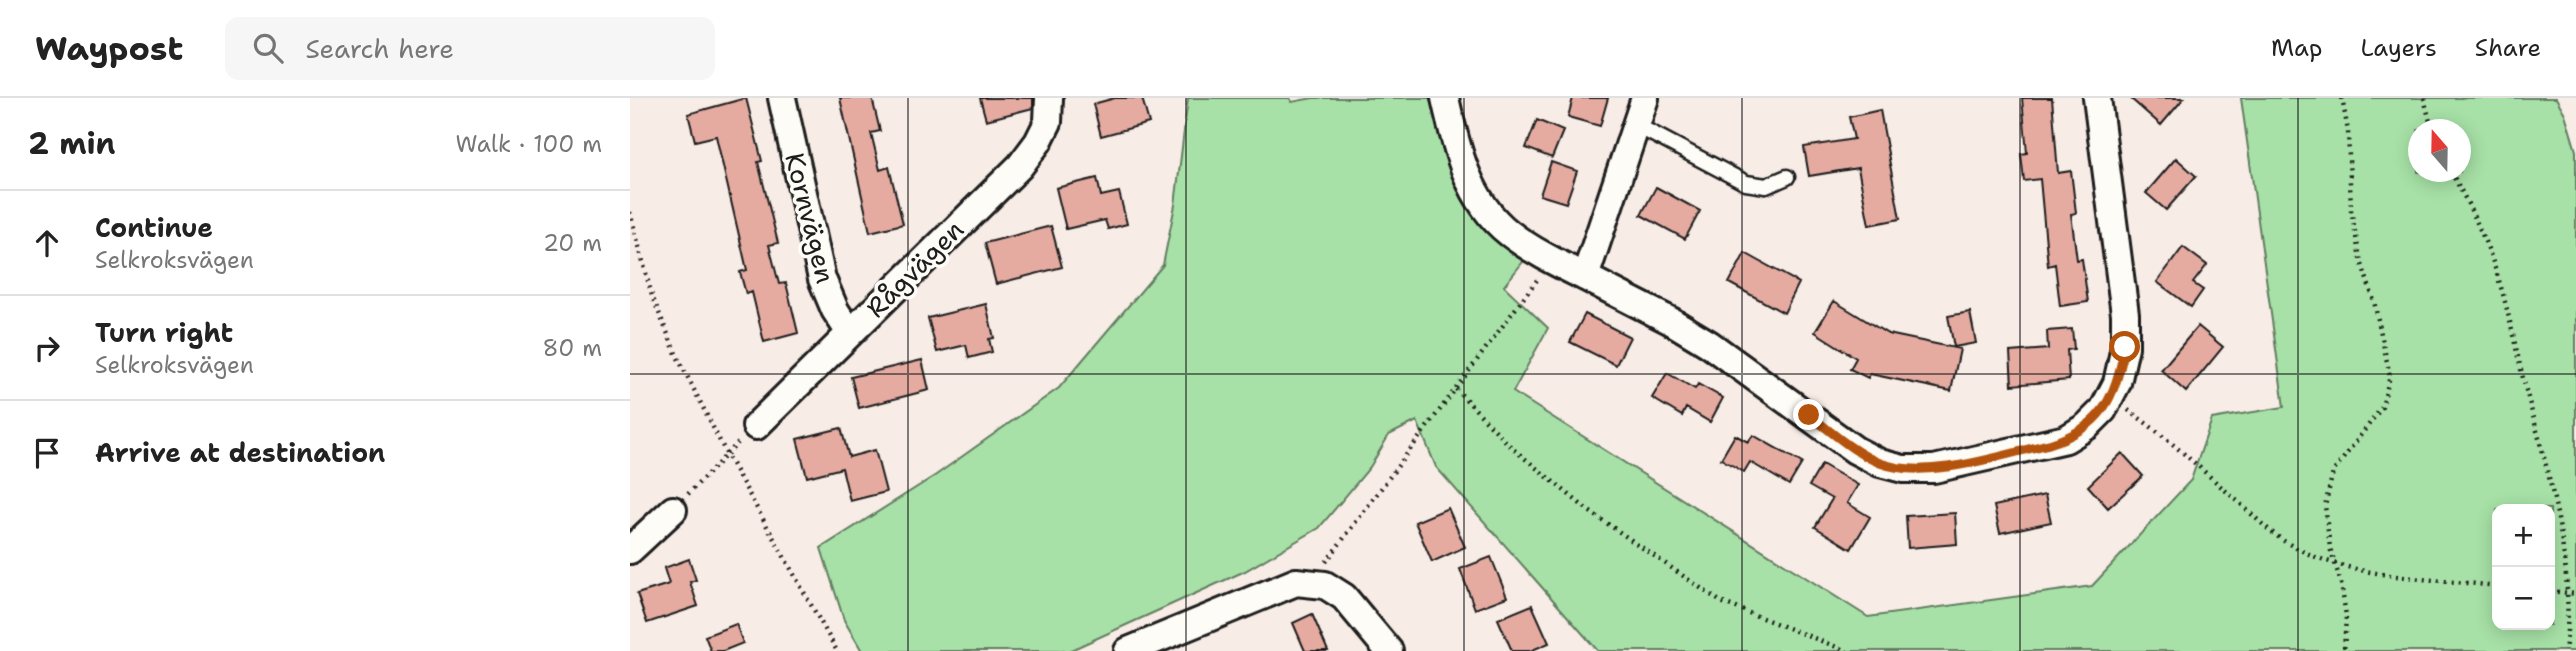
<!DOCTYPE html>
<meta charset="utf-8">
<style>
:root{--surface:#fff;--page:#f6f6f6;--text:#222;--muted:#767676;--line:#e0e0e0}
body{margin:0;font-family:"Shantell Sans",sans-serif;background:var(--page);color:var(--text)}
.controls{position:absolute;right:21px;bottom:21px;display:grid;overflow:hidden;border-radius:14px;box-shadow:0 4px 18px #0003}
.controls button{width:63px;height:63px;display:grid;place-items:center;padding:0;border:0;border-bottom:2px solid var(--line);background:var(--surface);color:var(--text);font:35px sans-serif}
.compass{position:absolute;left:1778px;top:21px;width:63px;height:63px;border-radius:50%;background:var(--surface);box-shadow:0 4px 18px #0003;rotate:340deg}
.stop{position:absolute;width:21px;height:21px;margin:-16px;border:5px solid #b45309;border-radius:50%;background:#fff}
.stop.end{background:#b45309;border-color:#fff;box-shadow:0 2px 7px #0008}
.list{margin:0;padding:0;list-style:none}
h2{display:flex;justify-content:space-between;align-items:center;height:91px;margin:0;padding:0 28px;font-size:30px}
h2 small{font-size:23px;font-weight:400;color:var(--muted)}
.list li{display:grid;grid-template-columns:46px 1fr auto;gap:21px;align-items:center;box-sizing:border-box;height:105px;padding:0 28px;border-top:2px solid var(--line)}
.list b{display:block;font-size:26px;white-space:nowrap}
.list p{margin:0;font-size:23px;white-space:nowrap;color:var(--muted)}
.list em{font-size:23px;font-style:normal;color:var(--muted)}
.icon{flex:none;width:38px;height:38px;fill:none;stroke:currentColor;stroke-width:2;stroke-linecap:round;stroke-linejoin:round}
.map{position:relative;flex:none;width:1946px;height:553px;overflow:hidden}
header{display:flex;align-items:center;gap:42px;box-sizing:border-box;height:98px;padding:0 35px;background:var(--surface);border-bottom:2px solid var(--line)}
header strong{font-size:33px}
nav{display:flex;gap:38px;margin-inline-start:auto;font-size:24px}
.search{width:490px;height:63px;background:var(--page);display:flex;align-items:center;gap:18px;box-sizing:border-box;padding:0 24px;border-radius:14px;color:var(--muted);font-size:26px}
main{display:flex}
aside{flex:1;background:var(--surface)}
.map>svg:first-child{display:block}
</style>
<header>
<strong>Waypost</strong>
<div class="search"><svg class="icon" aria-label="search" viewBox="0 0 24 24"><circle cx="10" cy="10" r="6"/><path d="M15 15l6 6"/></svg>Search here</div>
<nav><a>Map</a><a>Layers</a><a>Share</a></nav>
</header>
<main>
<aside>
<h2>2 min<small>Walk · 100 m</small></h2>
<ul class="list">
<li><svg class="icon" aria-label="ahead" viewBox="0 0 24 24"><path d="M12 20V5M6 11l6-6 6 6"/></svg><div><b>Continue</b><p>Selkroksvägen</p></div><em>20 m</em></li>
<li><svg class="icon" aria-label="right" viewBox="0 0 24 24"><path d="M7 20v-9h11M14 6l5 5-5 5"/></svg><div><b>Turn right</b><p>Selkroksvägen</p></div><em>80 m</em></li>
<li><svg class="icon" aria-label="arrive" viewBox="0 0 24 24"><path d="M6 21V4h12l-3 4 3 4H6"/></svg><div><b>Arrive at destination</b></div></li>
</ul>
</aside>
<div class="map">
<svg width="1946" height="553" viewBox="0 0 1946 553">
<rect width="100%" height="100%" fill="#f8ece6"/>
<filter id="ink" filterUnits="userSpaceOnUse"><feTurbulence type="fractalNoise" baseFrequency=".0143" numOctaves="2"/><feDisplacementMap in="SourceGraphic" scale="14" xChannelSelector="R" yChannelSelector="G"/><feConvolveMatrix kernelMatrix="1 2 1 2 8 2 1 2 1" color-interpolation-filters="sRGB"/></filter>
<g filter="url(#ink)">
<!-- green -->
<path fill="#a7e1a7" stroke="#627e62" stroke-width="2" fill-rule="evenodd" d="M 558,0 L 660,0 L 662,4 L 683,0 L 805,0 L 837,108 L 896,160 L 874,188 L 918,230 L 883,294 L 1238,519 L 1462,488 L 1561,382 L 1582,321 L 1654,309 L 1611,0 L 1926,0 L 1935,16 L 1946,53 L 1946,553 L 968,553 L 806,369 L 787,323 L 759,337 L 740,369 L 689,430 L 615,473 L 439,553 L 232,553 L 214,522 L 191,450 L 306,377 L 429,290 L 533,167 L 545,107 ZM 1788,32 L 1830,32 L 1830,74 L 1788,74 ZM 1867,411 L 1920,411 L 1920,527 L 1867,527 Z"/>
<!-- building -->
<path fill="#e5aba1" stroke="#1c1c1c" stroke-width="2" d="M 116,0 L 132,63 L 128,64 L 148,145 L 139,147 L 149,186 L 156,185 L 168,235 L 134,244 L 122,194 L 116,196 L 110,174 L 117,172 L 86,38 L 65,43 L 58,16 Z
M 210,0 L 242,0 L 250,33 L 241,35 L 250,72 L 259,69 L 273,126 L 240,134 Z
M 350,0 L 403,0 L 403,10 L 356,22 Z
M 485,0 L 512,0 L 519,25 L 471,38 L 463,6 Z
M 943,0 L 978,0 L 970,28 L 938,19 Z
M 1392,0 L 1422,0 L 1428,75 L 1441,73 L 1446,115 L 1441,116 L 1447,162 L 1452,161 L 1458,204 L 1430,208 L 1425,166 L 1418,168 L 1410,81 L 1394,83 L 1391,56 L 1397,55 Z
M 1500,0 L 1554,0 L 1531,27 Z
M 1250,12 L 1270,121 L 1239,127 L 1228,70 L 1179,78 L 1174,49 L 1224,41 L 1219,19 Z
M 907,22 L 933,33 L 922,60 L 896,50 Z
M 1546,60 L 1566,78 L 1536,112 L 1516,95 Z
M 921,64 L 947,73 L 936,105 L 910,97 Z
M 467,80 L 471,98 L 489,94 L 497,126 L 478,131 L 475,122 L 436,131 L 426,90 Z
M 1026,89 L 1070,113 L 1055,141 L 1011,117 Z
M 421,128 L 432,169 L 366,186 L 355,145 Z
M 1553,149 L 1577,167 L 1563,185 L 1573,192 L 1561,209 L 1527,184 Z
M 1115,155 L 1169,185 L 1154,215 L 1099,185 Z
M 1204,203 L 1258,236 L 1330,251 L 1321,293 L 1240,276 L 1238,280 L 1220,271 L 1226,260 L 1185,234 Z
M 356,206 L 364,240 L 359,241 L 362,254 L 339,260 L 336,247 L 307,254 L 298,220 Z
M 1340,214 L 1346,245 L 1324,249 L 1318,218 Z
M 955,216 L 1000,239 L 986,267 L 940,244 Z
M 1568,228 L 1593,249 L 1556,294 L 1531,272 Z
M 1442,231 L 1444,251 L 1437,252 L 1439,282 L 1382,287 L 1380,254 L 1418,251 L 1417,233 Z
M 292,262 L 299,292 L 229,310 L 221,279 Z
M 1037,275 L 1065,291 L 1068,286 L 1093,300 L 1080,324 L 1056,310 L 1052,318 L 1022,300 Z
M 211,330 L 219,359 L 245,352 L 256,394 L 220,403 L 212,370 L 177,379 L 167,341 Z
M 1105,337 L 1118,344 L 1123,337 L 1172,365 L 1159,387 L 1120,364 L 1114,374 L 1091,361 Z
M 1492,355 L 1513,378 L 1478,410 L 1458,388 Z
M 1192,366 L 1228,387 L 1217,405 L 1240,419 L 1221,451 L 1185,429 L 1202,401 L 1179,388 Z
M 1415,397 L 1421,424 L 1370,435 L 1364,408 Z
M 818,410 L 835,449 L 802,464 L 785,424 Z
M 1325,415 L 1327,446 L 1278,450 L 1276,418 Z
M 861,459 L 877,499 L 845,511 L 830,471 Z
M 59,461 L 66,482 L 60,484 L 68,508 L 17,525 L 7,496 L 39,486 L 34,470 Z
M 902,507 L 919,545 L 900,553 L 882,553 L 868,521 Z
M 682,516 L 698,553 L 675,553 L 663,525 Z
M 106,526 L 113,545 L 93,553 L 81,553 L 75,538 Z"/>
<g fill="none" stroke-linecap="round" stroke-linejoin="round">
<defs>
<path id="service" d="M 1006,27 L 1116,85 L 1136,88 L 1157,79"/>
<path id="minor" d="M 152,0 L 192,181 L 205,212 L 220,235
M 815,0 C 826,49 838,103 879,135 C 902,153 929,166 955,179
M 1015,0 L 955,179 L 1041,223 L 1079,246 L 1225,352 L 1250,365 L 1273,371 L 1304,371 L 1436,341 L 1457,328 L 1473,312 L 1487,285 L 1495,249 L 1495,216 L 1467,0
M 126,328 L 390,68 L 408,44 L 418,24 L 419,0
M 0,452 L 43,412
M 498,553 L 666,484 L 695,487 L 714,499 L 759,553"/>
</defs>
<!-- service casing -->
<use href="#service" stroke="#1c1c1c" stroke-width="19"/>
<!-- minor casing -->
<use href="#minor" stroke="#1c1c1c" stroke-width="32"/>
<!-- path -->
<path stroke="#1c1c1c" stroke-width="4.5" stroke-dasharray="2 5" stroke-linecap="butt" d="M 1712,0 L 1718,33 L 1721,112 L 1730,160 L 1744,203 L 1760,278 L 1752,309 L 1703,374 L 1695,408 L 1700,450 L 1711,485 L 1716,518 L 1714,553
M 1794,0 L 1802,32
M 1821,74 C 1834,97 1846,121 1856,146 C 1876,194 1884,246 1897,296 C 1919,377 1946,468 1935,553
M 0,114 L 22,198 L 47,258 L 97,357 L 207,553
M 826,291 L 882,350 L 959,413 L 1091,504 L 1217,553
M 1498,312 C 1536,338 1570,370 1605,401 C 1621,415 1636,431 1654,443 C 1715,481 1797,480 1867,488
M 58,396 L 108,345
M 696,464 L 907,182
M 1920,493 L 1946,496"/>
<!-- service -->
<use href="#service" stroke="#fdfcf7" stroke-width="14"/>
<!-- minor -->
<use href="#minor" stroke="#fdfcf7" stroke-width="26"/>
</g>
</g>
<g fill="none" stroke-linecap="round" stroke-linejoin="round" filter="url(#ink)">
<!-- route -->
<path stroke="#b45309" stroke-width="9" d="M 1179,317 C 1201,333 1224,355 1250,365 C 1298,383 1371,357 1419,346 C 1473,329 1484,301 1495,249"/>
</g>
<!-- grid -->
<path fill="none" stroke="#1c1c1c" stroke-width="2" stroke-opacity="0.55" d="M 278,0 L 278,553M 556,0 L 556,553M 834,0 L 834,553M 1112,0 L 1112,553M 1390,0 L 1390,553M 1668,0 L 1668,553M 0,276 L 1946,276"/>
<g text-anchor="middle" stroke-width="7" stroke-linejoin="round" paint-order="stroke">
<!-- street labels -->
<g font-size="26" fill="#1c1c1c" stroke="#fdfcf7">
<text transform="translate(180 120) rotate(76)" y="9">Kornvägen</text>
<text transform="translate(285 171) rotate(-45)" y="9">Rågvägen</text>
</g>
</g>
</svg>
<div class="controls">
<button>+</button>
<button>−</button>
</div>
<svg class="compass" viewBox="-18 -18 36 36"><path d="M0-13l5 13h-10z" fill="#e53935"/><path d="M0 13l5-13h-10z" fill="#767676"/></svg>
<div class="stop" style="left:1495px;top:249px"></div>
<div class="stop end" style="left:1179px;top:317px"></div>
</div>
</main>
